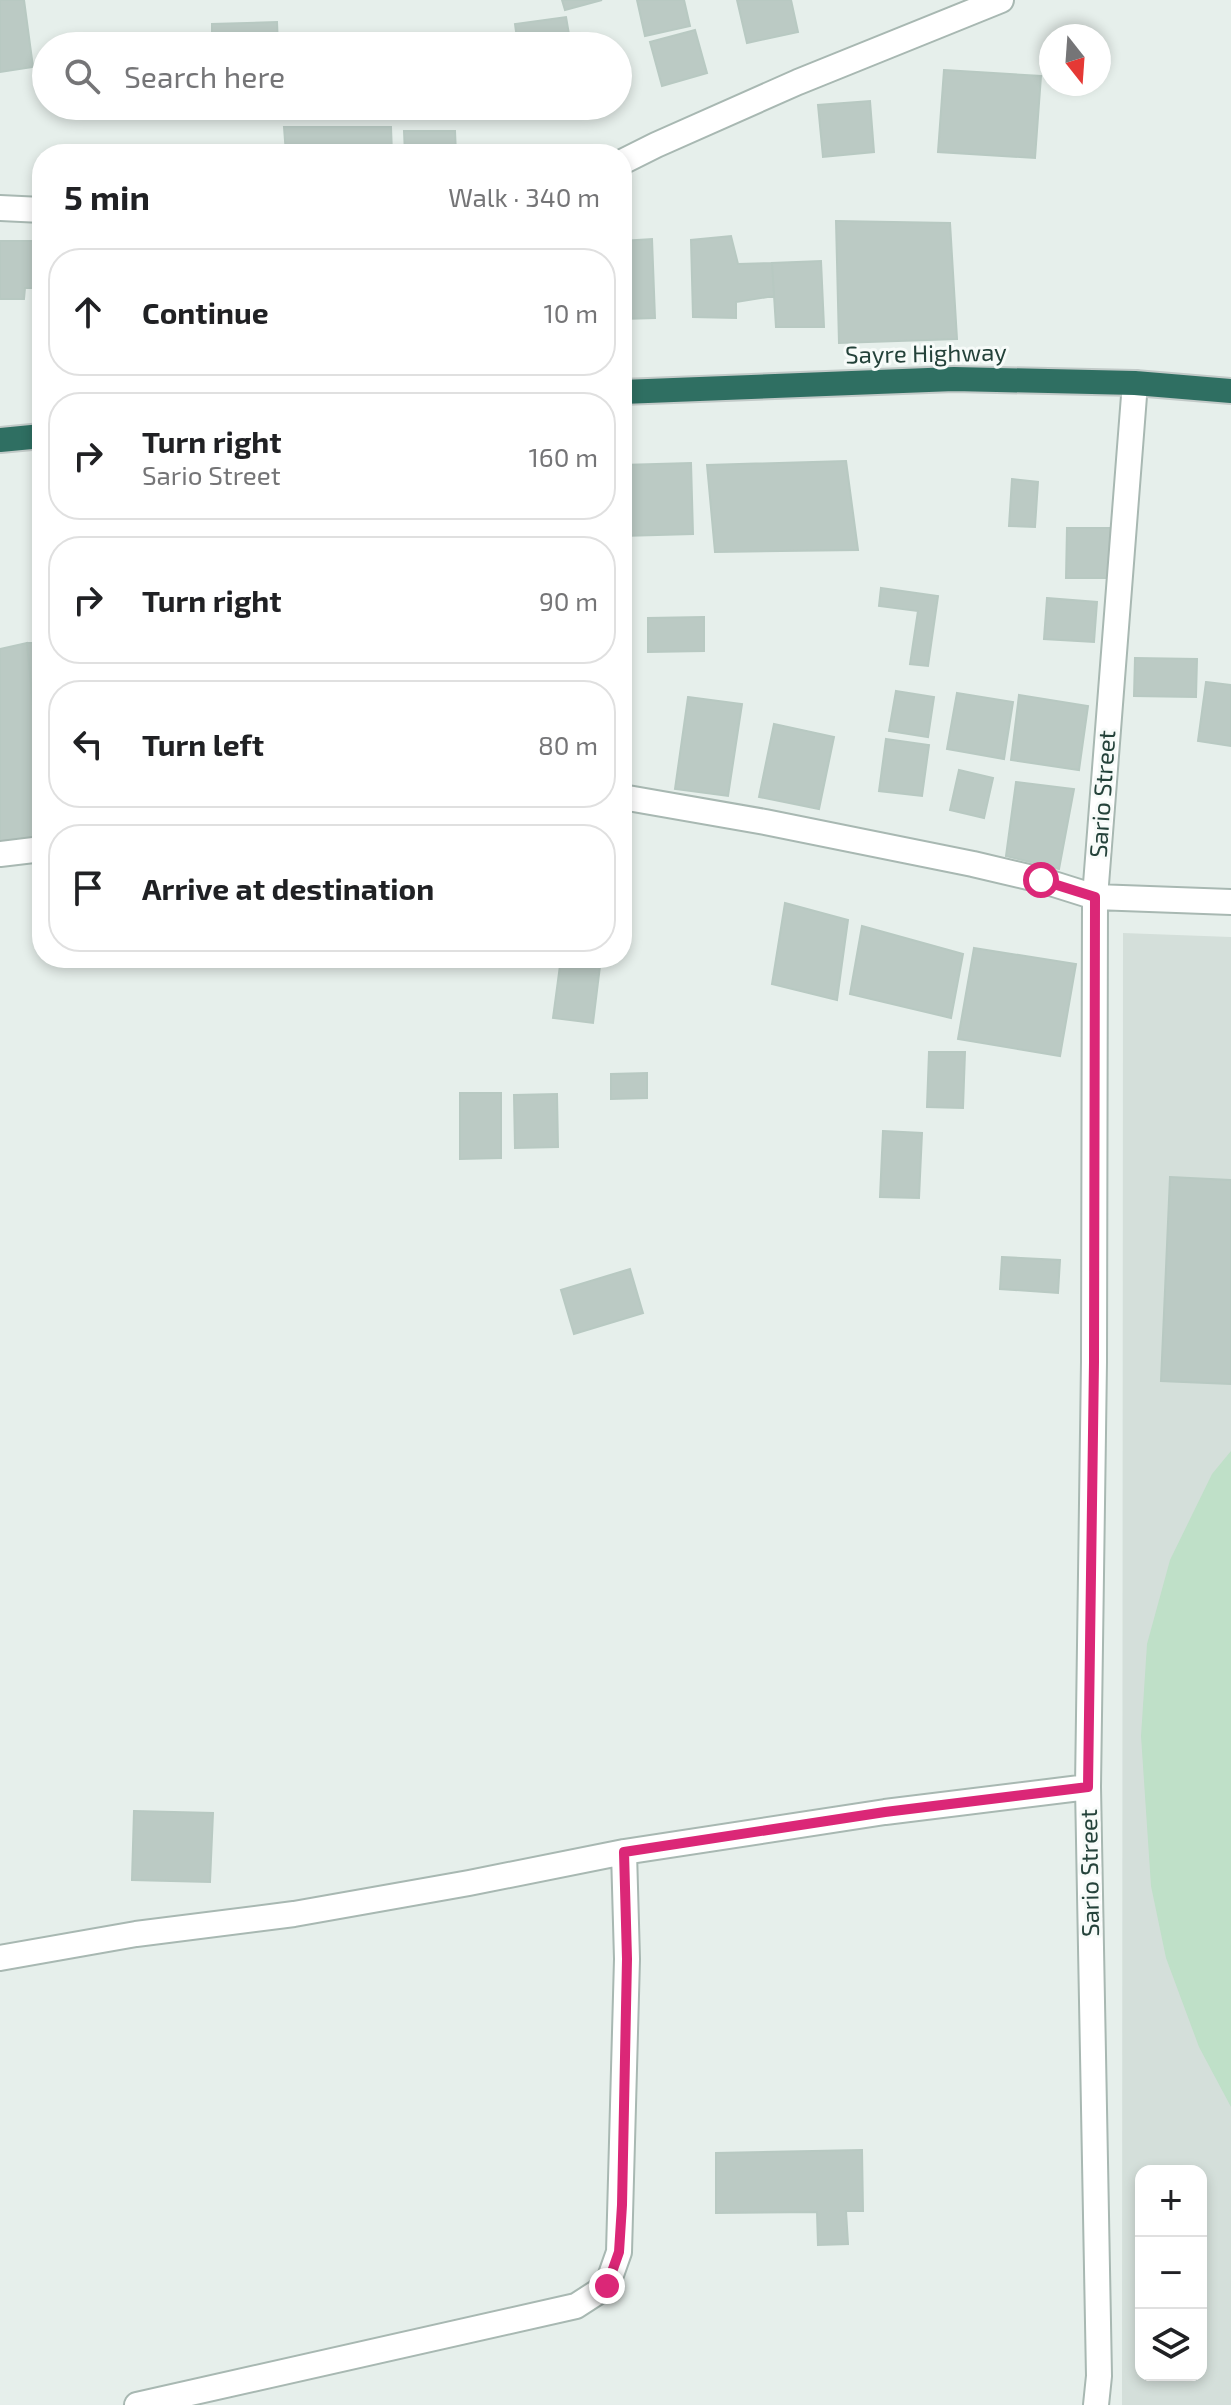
<!DOCTYPE html>
<meta charset="utf-8">
<style>
:root{--surface:#fff;--page:#f6f6f6;--text:#202124;--muted:#757577;--line:#e0e0e0}
body{margin:0;font-family:"Exo 2",sans-serif;background:var(--page);color:var(--text)}
.controls{position:absolute;right:24px;bottom:24px;display:grid;overflow:hidden;border-radius:16px;box-shadow:0 4px 12px #0003}
.controls button{width:72px;height:72px;display:grid;place-items:center;padding:0;border:0;border-bottom:2px solid var(--line);background:var(--surface);color:var(--text);font:40px sans-serif}
.compass{position:absolute;left:1039px;top:24px;width:72px;height:72px;border-radius:50%;background:var(--surface);box-shadow:0 4px 12px #0003;rotate:163deg}
.stop{position:absolute;width:24px;height:24px;margin:-18px;border:6px solid #db2777;border-radius:50%;background:#fff}
.stop.end{background:#db2777;border-color:#fff;box-shadow:0 2px 8px #0008}
.list{margin:0;padding:0;list-style:none}
h2{display:flex;justify-content:space-between;align-items:center;height:104px;margin:0;padding:0 32px;font-size:34px}
h2 small{font-size:26px;font-weight:400;color:var(--muted)}
.list li{display:grid;grid-template-columns:52px 1fr auto;gap:24px;align-items:center;box-sizing:border-box;height:128px;margin:0 16px 16px;padding:0 16px;border:2px solid var(--line);border-radius:32px}
.list b{display:block;font-size:30px;white-space:nowrap}
.list p{margin:0;font-size:26px;white-space:nowrap;color:var(--muted)}
.list em{font-size:26px;font-style:normal;color:var(--muted)}
.icon{flex:none;width:44px;height:44px;fill:none;stroke:currentColor;stroke-width:2;stroke-linecap:round;stroke-linejoin:round}
.map{position:relative;flex:none;width:1231px;height:2405px;overflow:hidden}
.search{position:absolute;background:var(--surface);box-shadow:0 4px 12px #0003;left:32px;top:32px;width:600px;height:88px;display:flex;align-items:center;gap:20px;box-sizing:border-box;padding:0 28px;border-radius:44px;color:var(--muted);font-size:30px}
.panel{position:absolute;background:var(--surface);box-shadow:0 4px 12px #0003;left:32px;top:144px;width:600px;height:824px;border-radius:32px}
.map>svg:first-child{display:block}
</style>
<div class="map">
<svg width="1231" height="2405" viewBox="0 0 1231 2405">
<rect width="100%" height="100%" fill="#e6efeb"/>
<!-- built -->
<path fill="#d4dfda" fill-rule="evenodd" d="M 1123,933 L 1231,937 L 1231,2405 L 1122,2405 ZM 1141,2171 L 1201,2171 L 1201,2375 L 1141,2375 Z"/>
<!-- green -->
<path fill="#bfe0c8" d="M 1231,1451 L 1231,2107 L 1199,2047 L 1166,1958 L 1151,1886 L 1141,1736 L 1147,1644 L 1170,1560 L 1212,1474 Z"/>
<!-- building -->
<path fill="#bbcac4" stroke="#b8c9c2" stroke-width="2" d="M 0,0 L 24,0 L 33,67 L 0,72 Z
M 562,0 L 602,0 L 565,10 Z
M 637,0 L 684,0 L 690,26 L 645,36 Z
M 737,0 L 791,0 L 798,32 L 747,43 Z
M 566,17 L 571,46 L 518,46 L 515,24 Z
M 277,22 L 278,46 L 212,46 L 212,24 Z
M 695,30 L 707,73 L 662,86 L 650,42 Z
M 944,70 L 1041,76 L 1035,158 L 938,152 Z
M 870,101 L 874,152 L 823,157 L 818,105 Z
M 284,127 L 391,127 L 392,154 L 286,154 Z
M 404,131 L 455,131 L 456,154 L 405,154 Z
M 836,221 L 950,223 L 957,339 L 839,343 Z
M 731,236 L 738,264 L 772,263 L 774,296 L 736,302 L 736,318 L 693,317 L 691,240 Z
M 652,239 L 655,318 L 622,319 L 622,241 Z
M 0,241 L 39,241 L 39,288 L 25,288 L 24,299 L 0,299 Z
M 821,261 L 824,327 L 776,327 L 772,263 Z
M 846,461 L 858,550 L 715,552 L 707,465 Z
M 691,463 L 693,534 L 622,536 L 622,465 Z
M 1012,479 L 1038,482 L 1035,527 L 1009,526 Z
M 1067,528 L 1111,528 L 1110,578 L 1066,578 Z
M 42,548 L 42,591 L 34,592 L 33,549 Z
M 881,588 L 938,596 L 928,666 L 910,664 L 918,611 L 879,606 Z
M 1047,598 L 1097,602 L 1094,642 L 1044,639 Z
M 704,617 L 704,651 L 648,652 L 648,618 Z
M 27,643 L 42,643 L 42,800 Z
M 27,643 L 42,800 L 42,845 L 0,849 L 0,649 Z
M 1135,658 L 1197,659 L 1196,697 L 1134,696 Z
M 1206,682 L 1231,685 L 1231,746 L 1198,741 Z
M 896,691 L 934,697 L 928,737 L 889,731 Z
M 957,693 L 1013,702 L 1004,759 L 947,749 Z
M 1019,695 L 1088,706 L 1079,770 L 1011,760 Z
M 688,697 L 742,704 L 728,796 L 675,789 Z
M 774,724 L 834,737 L 819,809 L 759,797 Z
M 886,739 L 929,745 L 922,796 L 879,791 Z
M 959,770 L 993,778 L 984,818 L 950,810 Z
M 1016,782 L 1074,789 L 1059,869 L 1006,856 Z
M 785,903 L 848,920 L 837,1000 L 772,984 Z
M 862,926 L 963,954 L 951,1018 L 850,994 Z
M 974,948 L 1076,964 L 1060,1056 L 958,1039 Z
M 561,958 L 601,958 L 593,1023 L 553,1018 Z
M 929,1052 L 965,1052 L 963,1108 L 927,1107 Z
M 647,1073 L 647,1098 L 611,1099 L 611,1074 Z
M 460,1093 L 501,1093 L 501,1158 L 460,1159 Z
M 557,1094 L 558,1147 L 515,1148 L 514,1095 Z
M 883,1131 L 922,1133 L 919,1198 L 880,1197 Z
M 1170,1177 L 1231,1180 L 1231,1384 L 1161,1381 Z
M 1002,1257 L 1060,1260 L 1058,1293 L 1000,1289 Z
M 630,1269 L 643,1313 L 574,1334 L 561,1290 Z
M 134,1811 L 213,1813 L 210,1882 L 132,1880 Z
M 862,2150 L 863,2211 L 846,2211 L 848,2244 L 818,2245 L 817,2212 L 716,2213 L 716,2153 Z"/>
<g fill="none" stroke-linecap="round" stroke-linejoin="round">
<defs>
<path id="minor" d="M 622,162 L 656,145 L 798,82 L 1001,0
M 0,208 L 42,210
M 622,797 L 765,822 L 973,864 L 1041,880 L 1095,897 L 1231,902
M 0,854 L 42,849
M 0,1958 L 136,1934 L 294,1914 L 469,1883 L 624,1852 L 885,1812 L 1088,1787
M 137,2405 L 576,2306 L 607,2286 L 619,2252 L 627,1959 L 624,1852
M 1096,2405 L 1099,2376 L 1088,1787 L 1094,1362 L 1095,897 L 1135,383"/>
<path id="highway" d="M 622,392 L 954,379 L 1135,383 L 1231,391
M 0,440 L 42,436"/>
</defs>
<!-- minor casing -->
<use href="#minor" stroke="#a8b8b2" stroke-width="28"/>
<!-- highway casing -->
<use href="#highway" stroke="#c2cac8" stroke-width="28"/>
<!-- minor -->
<use href="#minor" stroke="#fff" stroke-width="24"/>
<!-- highway -->
<use href="#highway" stroke="#2f6f62" stroke-width="24"/>
</g>
<g fill="none" stroke-linecap="round" stroke-linejoin="round">
<!-- route -->
<path stroke="#db2777" stroke-width="10" d="M 607,2286 L 619,2252 L 622,2205 L 627,1959 L 624,1852 L 885,1812 L 1088,1787 L 1094,1362 L 1095,897 L 1041,880"/>
</g>
<g text-anchor="middle" stroke-width="6" stroke-linejoin="round" paint-order="stroke">
<!-- street labels -->
<g font-size="24" fill="#24423a" stroke="#f7fbf9">
<text transform="translate(926 354) rotate(-1)" y="8">Sayre Highway</text>
<text transform="translate(1103 794) rotate(-86)" y="8">Sario Street</text>
<text transform="translate(1090 1873) rotate(-91)" y="8">Sario Street</text>
</g>
</g>
</svg>
<div class="controls">
<button>+</button>
<button>−</button>
<button><svg class="icon" aria-label="layers" viewBox="0 0 24 24"><path d="M12 4l9 5-9 5-9-5zM3 14l9 5 9-5"/></svg></button>
</div>
<svg class="compass" viewBox="-18 -18 36 36"><path d="M0-13l5 13h-10z" fill="#e53935"/><path d="M0 13l5-13h-10z" fill="#757577"/></svg>
<div class="stop" style="left:1041px;top:880px"></div>
<div class="stop end" style="left:607px;top:2286px"></div>
<div class="search"><svg class="icon" aria-label="search" viewBox="0 0 24 24"><circle cx="10" cy="10" r="6"/><path d="M15 15l6 6"/></svg>Search here</div>
<section class="panel">
<h2>5 min<small>Walk · 340 m</small></h2>
<ul class="list">
<li><svg class="icon" aria-label="ahead" viewBox="0 0 24 24"><path d="M12 20V5M6 11l6-6 6 6"/></svg><div><b>Continue</b></div><em>10 m</em></li>
<li><svg class="icon" aria-label="right" viewBox="0 0 24 24"><path d="M7 20v-9h11M14 6l5 5-5 5"/></svg><div><b>Turn right</b><p>Sario Street</p></div><em>160 m</em></li>
<li><svg class="icon" aria-label="right" viewBox="0 0 24 24"><path d="M7 20v-9h11M14 6l5 5-5 5"/></svg><div><b>Turn right</b></div><em>90 m</em></li>
<li><svg class="icon" aria-label="left" viewBox="0 0 24 24"><path d="M17 20v-9H6M10 6l-5 5 5 5"/></svg><div><b>Turn left</b></div><em>80 m</em></li>
<li><svg class="icon" aria-label="arrive" viewBox="0 0 24 24"><path d="M6 21V4h12l-3 4 3 4H6"/></svg><div><b>Arrive at destination</b></div></li>
</ul>
</section>
</div>
